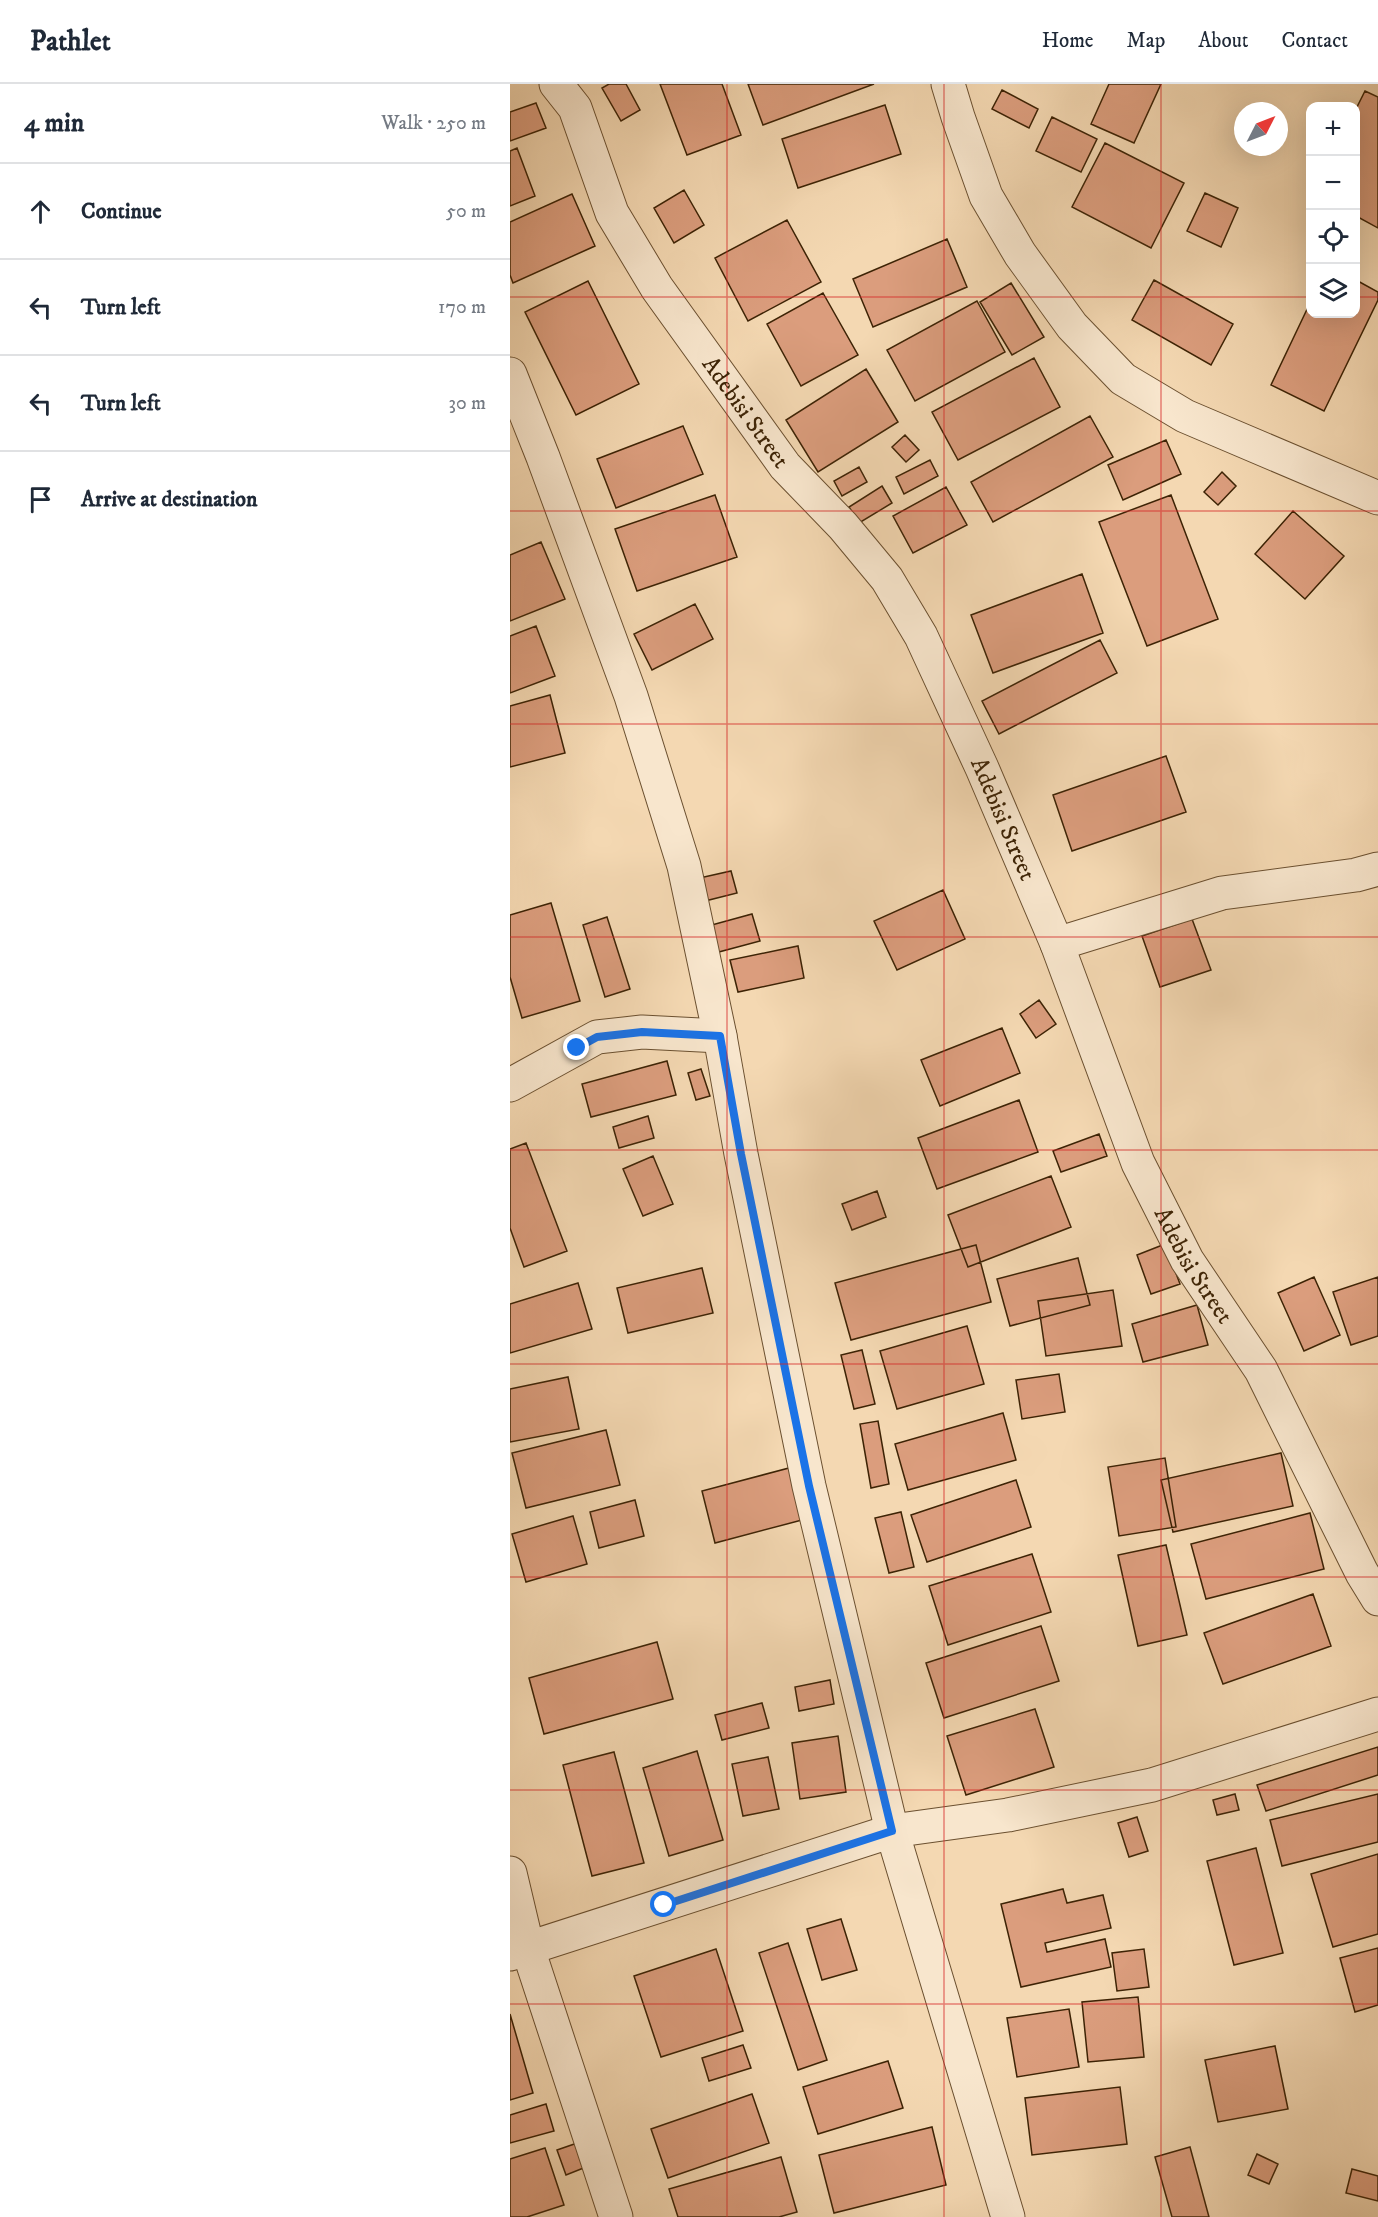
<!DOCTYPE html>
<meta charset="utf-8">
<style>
:root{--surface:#fff;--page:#f2f2f3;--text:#1f2937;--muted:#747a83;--line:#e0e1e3}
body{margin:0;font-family:"IM FELL DW Pica",serif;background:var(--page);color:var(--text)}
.controls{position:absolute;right:18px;top:18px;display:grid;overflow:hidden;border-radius:12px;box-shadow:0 6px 24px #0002}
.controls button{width:54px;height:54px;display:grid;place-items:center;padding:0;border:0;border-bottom:2px solid var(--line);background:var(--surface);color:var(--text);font:30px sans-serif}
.compass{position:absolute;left:724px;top:18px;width:54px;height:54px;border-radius:50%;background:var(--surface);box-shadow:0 6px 24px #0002;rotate:48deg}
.stop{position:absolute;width:18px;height:18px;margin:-14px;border:4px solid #1a73e8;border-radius:50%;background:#fff}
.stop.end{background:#1a73e8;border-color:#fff;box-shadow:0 2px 6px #0008}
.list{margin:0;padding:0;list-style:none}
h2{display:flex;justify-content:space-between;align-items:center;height:78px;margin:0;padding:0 24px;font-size:26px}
h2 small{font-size:20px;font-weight:400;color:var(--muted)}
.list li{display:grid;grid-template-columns:39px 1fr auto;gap:18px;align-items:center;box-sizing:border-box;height:96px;padding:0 24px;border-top:2px solid var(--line)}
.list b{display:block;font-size:22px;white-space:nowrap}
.list em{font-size:20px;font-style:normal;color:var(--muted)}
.icon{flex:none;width:33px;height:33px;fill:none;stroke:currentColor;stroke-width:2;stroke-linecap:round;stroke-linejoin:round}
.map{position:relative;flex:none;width:868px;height:2133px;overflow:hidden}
header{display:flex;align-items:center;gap:36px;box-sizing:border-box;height:84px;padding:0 30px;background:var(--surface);border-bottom:2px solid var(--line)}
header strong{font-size:28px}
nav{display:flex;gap:33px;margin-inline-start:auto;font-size:21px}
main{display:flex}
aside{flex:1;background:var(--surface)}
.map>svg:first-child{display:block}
</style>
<header>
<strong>Pathlet</strong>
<nav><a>Home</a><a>Map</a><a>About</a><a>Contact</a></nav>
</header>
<main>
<aside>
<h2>4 min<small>Walk · 250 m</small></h2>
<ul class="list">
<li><svg class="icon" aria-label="ahead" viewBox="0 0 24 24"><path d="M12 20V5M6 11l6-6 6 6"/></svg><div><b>Continue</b></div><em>50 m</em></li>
<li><svg class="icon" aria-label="left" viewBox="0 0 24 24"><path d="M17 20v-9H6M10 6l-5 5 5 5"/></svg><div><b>Turn left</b></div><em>170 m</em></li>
<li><svg class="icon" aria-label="left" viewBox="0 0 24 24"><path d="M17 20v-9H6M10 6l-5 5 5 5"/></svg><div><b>Turn left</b></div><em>30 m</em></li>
<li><svg class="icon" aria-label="arrive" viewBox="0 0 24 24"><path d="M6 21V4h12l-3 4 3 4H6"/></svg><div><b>Arrive at destination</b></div></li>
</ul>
</aside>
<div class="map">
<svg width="868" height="2133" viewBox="0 0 868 2133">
<rect width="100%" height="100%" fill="#f4d8b2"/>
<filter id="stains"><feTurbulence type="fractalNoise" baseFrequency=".00333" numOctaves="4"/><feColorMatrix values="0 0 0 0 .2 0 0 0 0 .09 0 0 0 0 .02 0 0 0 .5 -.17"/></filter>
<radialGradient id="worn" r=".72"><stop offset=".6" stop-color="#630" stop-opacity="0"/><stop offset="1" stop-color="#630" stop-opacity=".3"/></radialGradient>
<!-- building -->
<path fill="#db9d7d" stroke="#3d2305" stroke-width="1.5" d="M 99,0 L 116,0 L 130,26 L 111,37 L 92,4 Z
M 150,0 L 212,0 L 231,51 L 177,71 Z
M 238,0 L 364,0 L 253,41 Z
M 599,0 L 651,0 L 624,59 L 581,40 Z
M 492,6 L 528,25 L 519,44 L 482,25 Z
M 855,7 L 868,13 L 868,144 L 846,132 L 846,25 Z
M 26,19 L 36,44 L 0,57 L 0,28 Z
M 375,21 L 391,70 L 288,104 L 272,55 Z
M 542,33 L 587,55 L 571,88 L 526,67 Z
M 595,59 L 674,99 L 641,164 L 562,123 Z
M 7,64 L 25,112 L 0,122 L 0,67 Z
M 174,106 L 194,141 L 164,159 L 144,124 Z
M 695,109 L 728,124 L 711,163 L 677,147 Z
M 62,110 L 85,162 L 3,199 L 0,191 L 0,138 Z
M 277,136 L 311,198 L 238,237 L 205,174 Z
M 437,155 L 457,203 L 363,243 L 343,195 Z
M 644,196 L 723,240 L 701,281 L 622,236 Z
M 846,196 L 868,208 L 868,216 L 814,327 L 761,301 L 800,219 L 800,230 L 846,230 Z
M 78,197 L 129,300 L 66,331 L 15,228 Z
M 501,199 L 534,253 L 502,271 L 470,218 Z
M 313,209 L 348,271 L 291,302 L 257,240 Z
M 467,217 L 495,268 L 405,317 L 377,266 Z
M 524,274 L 550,323 L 448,376 L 422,328 Z
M 356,285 L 388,338 L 308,388 L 276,336 Z
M 580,332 L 603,373 L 483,438 L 461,398 Z
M 173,342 L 193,390 L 106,424 L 87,375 Z
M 395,351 L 409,366 L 396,378 L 382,363 Z
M 656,356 L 671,390 L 613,416 L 598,381 Z
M 420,376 L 428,392 L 394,410 L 386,393 Z
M 349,383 L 357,398 L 332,412 L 324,397 Z
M 712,388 L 726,402 L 708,421 L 694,408 Z
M 372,402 L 382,419 L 349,439 L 339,423 Z
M 436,403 L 457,441 L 403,469 L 383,432 Z
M 205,411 L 227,473 L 127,507 L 105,445 Z
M 661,411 L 708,535 L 637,562 L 589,438 Z
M 783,427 L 834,472 L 795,515 L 745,470 Z
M 31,458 L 55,515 L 0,537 L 0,471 Z
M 572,490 L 593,549 L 483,589 L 461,531 Z
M 185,520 L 203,555 L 142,586 L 124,550 Z
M 26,542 L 45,592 L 0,609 L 0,552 Z
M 590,556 L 607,589 L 489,650 L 472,617 Z
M 40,611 L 55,669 L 0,683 L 0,622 Z
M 656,672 L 676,728 L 562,767 L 543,711 Z
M 221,787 L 227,809 L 191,818 L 185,795 Z
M 433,806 L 455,855 L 387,886 L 364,837 Z
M 41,819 L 70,917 L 12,934 L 0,893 L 0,831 Z
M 242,830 L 250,857 L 205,869 L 198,842 Z
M 97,833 L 120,905 L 95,913 L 73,841 Z
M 682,835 L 701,886 L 650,903 L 632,852 Z
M 288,862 L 294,894 L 228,908 L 220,876 Z
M 529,916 L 546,940 L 526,954 L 510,930 Z
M 492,944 L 510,989 L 430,1022 L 411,976 Z
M 157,977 L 166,1011 L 81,1033 L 72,1000 Z
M 191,985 L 200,1012 L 186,1016 L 178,989 Z
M 509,1016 L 528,1068 L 427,1105 L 408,1054 Z
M 138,1032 L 144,1054 L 109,1064 L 103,1043 Z
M 589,1050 L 597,1072 L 551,1088 L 543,1067 Z
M 16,1059 L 57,1167 L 14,1183 L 0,1144 L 0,1065 Z
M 143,1072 L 163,1120 L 133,1132 L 113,1085 Z
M 541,1092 L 561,1143 L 458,1183 L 438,1131 Z
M 367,1107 L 376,1133 L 342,1146 L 332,1120 Z
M 655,1160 L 670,1200 L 641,1210 L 627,1171 Z
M 466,1161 L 481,1218 L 341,1256 L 325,1199 Z
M 568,1174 L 580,1221 L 500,1242 L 487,1195 Z
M 192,1184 L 203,1229 L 118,1249 L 107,1204 Z
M 804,1193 L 830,1251 L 794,1267 L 768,1209 Z
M 868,1193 L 868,1252 L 841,1261 L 823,1208 Z
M 68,1199 L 82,1245 L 0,1269 L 0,1220 Z
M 603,1206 L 612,1262 L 536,1272 L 528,1217 Z
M 687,1221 L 698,1261 L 633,1278 L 622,1240 Z
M 457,1242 L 474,1300 L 387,1325 L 370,1267 Z
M 352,1266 L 365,1320 L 344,1325 L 331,1271 Z
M 549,1290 L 555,1328 L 512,1335 L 506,1296 Z
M 58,1293 L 69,1345 L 0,1358 L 0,1305 Z
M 493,1329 L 506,1376 L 398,1406 L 385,1360 Z
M 368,1337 L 379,1400 L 361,1404 L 350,1340 Z
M 96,1346 L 110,1401 L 16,1424 L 2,1369 Z
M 771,1369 L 783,1422 L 663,1448 L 651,1396 Z
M 655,1374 L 666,1443 L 609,1452 L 598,1383 Z
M 279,1384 L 292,1436 L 205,1459 L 192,1407 Z
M 506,1396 L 521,1443 L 417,1478 L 401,1431 Z
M 125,1416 L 134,1452 L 89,1464 L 80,1428 Z
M 391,1428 L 404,1483 L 379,1489 L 365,1434 Z
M 800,1429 L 814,1485 L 696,1515 L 681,1460 Z
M 63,1432 L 77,1480 L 16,1498 L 2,1450 Z
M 656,1461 L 677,1551 L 628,1562 L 608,1471 Z
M 522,1470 L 541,1528 L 438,1561 L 419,1502 Z
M 803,1510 L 821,1562 L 713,1600 L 694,1549 Z
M 531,1542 L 549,1597 L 434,1634 L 416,1579 Z
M 147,1558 L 163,1615 L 34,1650 L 19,1594 Z
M 320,1596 L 324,1620 L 289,1627 L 285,1603 Z
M 252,1619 L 259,1644 L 212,1656 L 205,1631 Z
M 525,1625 L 544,1683 L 456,1711 L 437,1652 Z
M 328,1652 L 336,1708 L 290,1715 L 282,1659 Z
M 868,1663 L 868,1691 L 756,1727 L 747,1701 Z
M 187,1667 L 213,1756 L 159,1772 L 133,1684 Z
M 104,1668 L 134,1779 L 82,1792 L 53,1681 Z
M 258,1673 L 269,1725 L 233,1732 L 222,1680 Z
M 725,1710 L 729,1726 L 707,1731 L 703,1716 Z
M 868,1710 L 868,1758 L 772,1782 L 760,1736 Z
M 627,1733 L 638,1767 L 619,1773 L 608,1739 Z
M 746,1764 L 773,1869 L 724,1881 L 697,1777 Z
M 868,1770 L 868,1850 L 823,1863 L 801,1790 Z
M 553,1805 L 557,1819 L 593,1811 L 601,1844 L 535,1859 L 537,1868 L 595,1855 L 601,1883 L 511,1903 L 491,1820 Z
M 331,1835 L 347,1886 L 312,1896 L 297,1845 Z
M 278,1859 L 317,1976 L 288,1986 L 249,1869 Z
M 868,1864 L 868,1921 L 845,1928 L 830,1874 Z
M 206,1865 L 233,1947 L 151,1973 L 124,1892 Z
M 634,1865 L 639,1903 L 607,1907 L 602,1869 Z
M 628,1913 L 634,1973 L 578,1978 L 572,1918 Z
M 559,1925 L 569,1983 L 507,1993 L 497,1934 Z
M 0,1930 L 23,2009 L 0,2016 Z
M 233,1961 L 241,1984 L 199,1997 L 192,1974 Z
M 765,1962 L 778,2025 L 708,2038 L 695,1976 Z
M 378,1977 L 393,2024 L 308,2050 L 293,2003 Z
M 610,2003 L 617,2060 L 522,2071 L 515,2014 Z
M 242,2010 L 259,2059 L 158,2094 L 141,2045 Z
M 36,2020 L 44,2047 L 0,2059 L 0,2031 Z
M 422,2043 L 436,2101 L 324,2129 L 309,2071 Z
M 73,2057 L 81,2081 L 56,2091 L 47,2066 Z
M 680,2063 L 699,2133 L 662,2133 L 645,2073 Z
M 35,2064 L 54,2121 L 17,2133 L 0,2133 L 0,2075 Z
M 747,2070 L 768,2080 L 759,2100 L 738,2091 Z
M 271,2073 L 287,2128 L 269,2133 L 168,2133 L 159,2105 Z
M 842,2085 L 868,2092 L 868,2117 L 836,2109 Z"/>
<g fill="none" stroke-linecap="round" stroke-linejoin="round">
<defs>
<g id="minor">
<path id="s1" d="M 46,0 L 65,24 L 102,129 L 147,204 L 275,382 L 333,442 L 377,495 L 411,552 L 472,684 L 547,860 L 628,1079 L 677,1176 L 751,1286 L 852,1489 L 868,1515"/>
<path d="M 438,0 L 448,33 L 476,112 L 510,170 L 562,242 L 613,295 L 675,332 L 868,414"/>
<path d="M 0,290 L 33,373 L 121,612 L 174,782 L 210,952 L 231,1070 L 299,1402 L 382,1747 L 498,2133"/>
<path d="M 547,860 L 712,809 L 846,791 L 868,785"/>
<path d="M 0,1001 L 87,953 L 132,948 L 210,952"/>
<path d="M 0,1789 L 18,1865 L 106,2133"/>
<path d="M 0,1870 L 382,1747 L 498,1731 L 642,1701 L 868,1630"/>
</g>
</defs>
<!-- minor casing -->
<use href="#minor" stroke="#6b5030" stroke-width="35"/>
<!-- minor -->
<use href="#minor" stroke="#f8e6cd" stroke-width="33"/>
</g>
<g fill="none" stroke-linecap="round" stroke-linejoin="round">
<!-- route -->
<path stroke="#1a73e8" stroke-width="8" d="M 67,964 L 87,953 L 132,948 L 210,952 L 231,1070 L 299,1402 L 382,1747 L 154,1821"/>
</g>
<!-- grid -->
<path fill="none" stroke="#d62828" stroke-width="1.5" stroke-opacity="0.55" d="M 217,0 L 217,2133M 434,0 L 434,2133M 651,0 L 651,2133M 0,213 L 800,213M 846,213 L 868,213M 0,427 L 868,427M 0,640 L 868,640M 0,853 L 868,853M 0,1066 L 868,1066M 0,1280 L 868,1280M 0,1493 L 868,1493M 0,1706 L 868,1706M 0,1920 L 868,1920"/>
<g text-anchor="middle" stroke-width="5" stroke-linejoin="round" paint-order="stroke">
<!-- street labels -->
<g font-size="24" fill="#3d2305" stroke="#f8e6cd">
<text dy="8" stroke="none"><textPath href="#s1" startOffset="382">Adebisi Street</textPath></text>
<text dy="8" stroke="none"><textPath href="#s1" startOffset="868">Adebisi Street</textPath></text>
<text dy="8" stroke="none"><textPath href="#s1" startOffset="1354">Adebisi Street</textPath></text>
</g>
</g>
<rect width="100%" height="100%" filter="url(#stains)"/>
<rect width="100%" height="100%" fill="url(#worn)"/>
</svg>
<div class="controls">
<button>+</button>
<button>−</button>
<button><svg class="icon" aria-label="locate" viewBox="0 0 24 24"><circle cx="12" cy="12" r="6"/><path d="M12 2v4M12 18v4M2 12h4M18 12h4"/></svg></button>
<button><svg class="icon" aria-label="layers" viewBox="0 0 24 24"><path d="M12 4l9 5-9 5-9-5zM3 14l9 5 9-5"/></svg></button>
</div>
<svg class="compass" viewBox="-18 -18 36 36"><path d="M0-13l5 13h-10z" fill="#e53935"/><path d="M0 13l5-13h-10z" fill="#747a83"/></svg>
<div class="stop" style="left:154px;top:1821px"></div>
<div class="stop end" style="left:67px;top:964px"></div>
</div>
</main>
